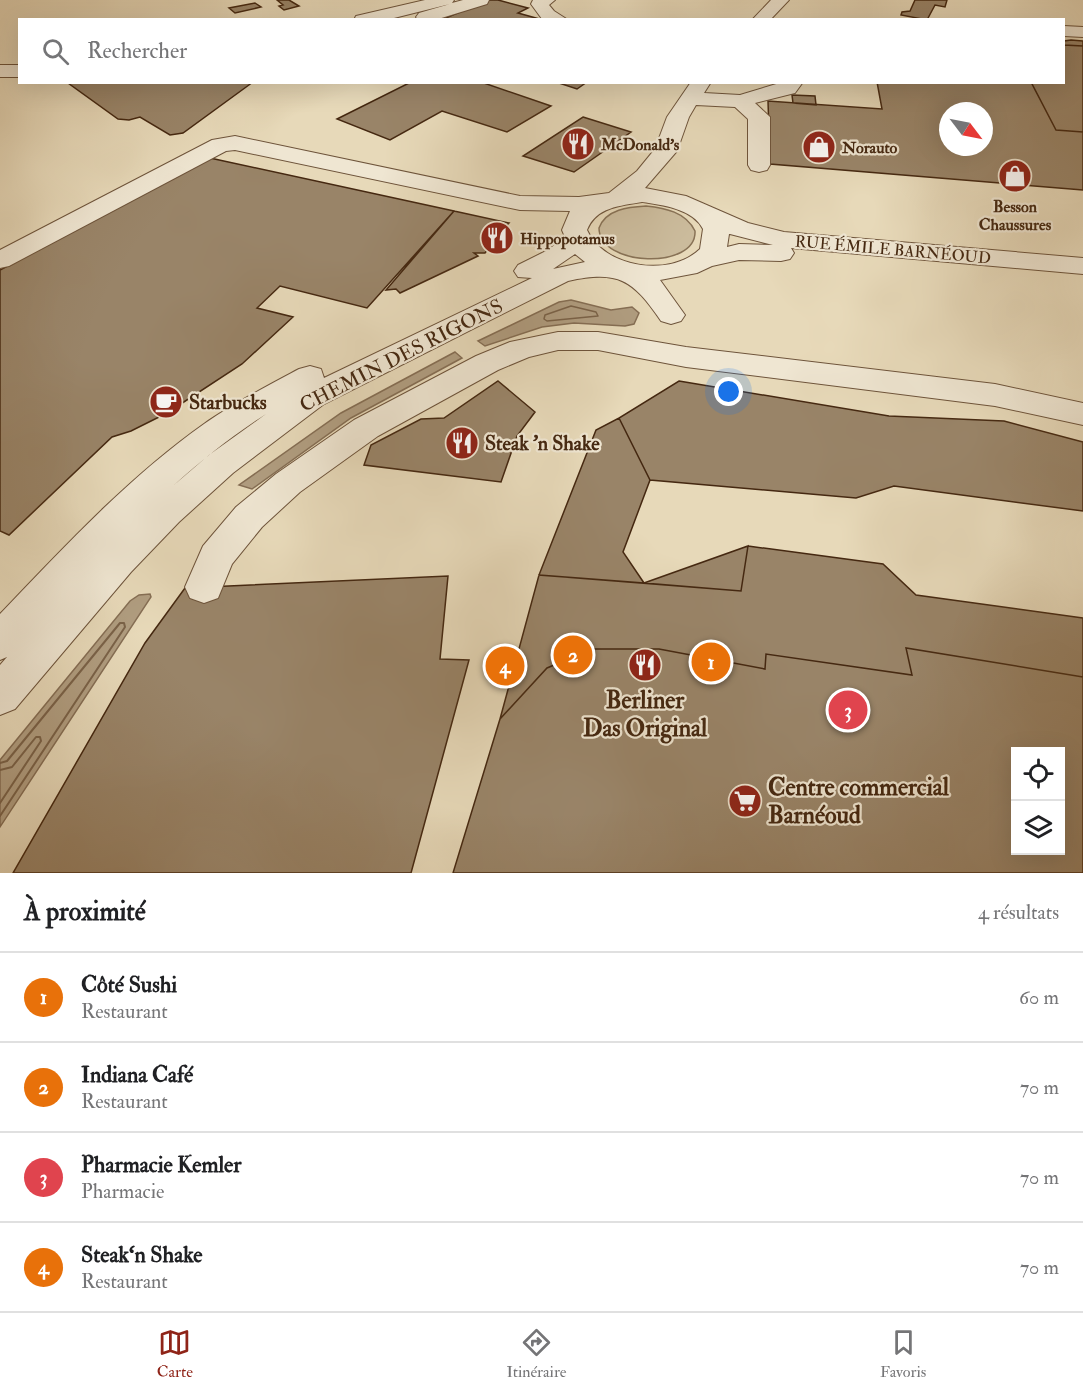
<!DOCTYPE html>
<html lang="fr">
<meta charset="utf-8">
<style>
:root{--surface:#fff;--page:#f2f2f2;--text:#202124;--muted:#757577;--line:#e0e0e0;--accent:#8f2418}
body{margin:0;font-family:"IM FELL Double Pica",serif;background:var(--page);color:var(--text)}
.controls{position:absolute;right:18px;bottom:18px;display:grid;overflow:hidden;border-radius:0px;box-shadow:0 6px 24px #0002}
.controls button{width:54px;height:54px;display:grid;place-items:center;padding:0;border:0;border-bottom:2px solid var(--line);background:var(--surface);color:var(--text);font:30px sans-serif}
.compass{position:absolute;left:939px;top:102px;width:54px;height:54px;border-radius:50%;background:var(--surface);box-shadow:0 6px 24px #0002;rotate:122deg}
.you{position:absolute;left:729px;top:392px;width:21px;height:21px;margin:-15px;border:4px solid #fff;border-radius:50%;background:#1a73e8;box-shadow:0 0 0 9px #1a73e833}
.badge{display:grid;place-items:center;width:39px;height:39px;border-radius:50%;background:var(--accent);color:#fff;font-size:20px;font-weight:700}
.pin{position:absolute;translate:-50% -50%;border:3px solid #fff;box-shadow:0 2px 6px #0006}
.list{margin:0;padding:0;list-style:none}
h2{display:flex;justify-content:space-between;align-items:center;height:78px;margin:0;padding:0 24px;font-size:26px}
h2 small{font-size:20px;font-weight:400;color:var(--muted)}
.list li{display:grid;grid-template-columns:39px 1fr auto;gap:18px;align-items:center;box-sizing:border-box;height:90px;padding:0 24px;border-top:2px solid var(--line)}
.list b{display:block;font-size:22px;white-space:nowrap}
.list p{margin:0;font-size:20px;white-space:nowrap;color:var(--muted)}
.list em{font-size:20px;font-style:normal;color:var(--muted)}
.icon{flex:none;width:33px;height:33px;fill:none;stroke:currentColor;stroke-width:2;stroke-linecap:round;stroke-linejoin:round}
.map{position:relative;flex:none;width:1083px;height:873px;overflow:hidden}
.search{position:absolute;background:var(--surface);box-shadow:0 6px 24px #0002;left:18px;right:18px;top:18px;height:66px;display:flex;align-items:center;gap:15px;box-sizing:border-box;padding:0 21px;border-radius:0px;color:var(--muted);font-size:22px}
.sheet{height:438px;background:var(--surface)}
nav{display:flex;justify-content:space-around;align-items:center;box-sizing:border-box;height:84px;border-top:2px solid var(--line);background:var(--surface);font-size:16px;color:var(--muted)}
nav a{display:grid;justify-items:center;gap:3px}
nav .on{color:var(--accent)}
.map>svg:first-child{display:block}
</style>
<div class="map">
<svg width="1083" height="873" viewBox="0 0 1083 873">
<rect width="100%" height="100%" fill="#e7d9b9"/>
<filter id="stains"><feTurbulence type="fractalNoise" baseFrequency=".00333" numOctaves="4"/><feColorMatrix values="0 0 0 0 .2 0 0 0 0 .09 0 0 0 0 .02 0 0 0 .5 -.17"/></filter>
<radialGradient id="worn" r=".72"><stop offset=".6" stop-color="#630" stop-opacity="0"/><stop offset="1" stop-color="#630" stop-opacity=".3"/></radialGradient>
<!-- green -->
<path fill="#cbbb9c" stroke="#887256" stroke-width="1.5" d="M 646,206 C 665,208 686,212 695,231 C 697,270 599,267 599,228 C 606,209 629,207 646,206 Z"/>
<!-- water -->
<path fill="#b09d80" stroke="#856e54" stroke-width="1.5" d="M 571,300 L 611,310 L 632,307 L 639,313 L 634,324 L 625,326 L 574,323 L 542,327 L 485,346 L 478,341 L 559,302 Z
M 455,352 L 462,358 L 351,418 L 252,489 L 239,485 L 341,413 Z
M 150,594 L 151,597 L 0,827 L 0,760 L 130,601 L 139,595 Z"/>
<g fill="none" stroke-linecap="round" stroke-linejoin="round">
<!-- shore-far1 -->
<path stroke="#7a6248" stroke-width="1.5" d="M 571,306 L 596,312 L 598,316 L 547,321 L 544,319 L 545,315 Z"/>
<!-- shore -->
<path stroke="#7a6248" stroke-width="2" d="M 0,763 L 7,761 L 120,623 L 124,623 L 125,627 L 0,816
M 0,770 L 12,767 L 36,737 L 40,737 L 41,741 L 0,803"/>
</g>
<!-- building -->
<path fill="#998468" stroke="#452811" stroke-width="1.5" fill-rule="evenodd" d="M 277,0 L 289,0 L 299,6 L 284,10 L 279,6 L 283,5 Z
M 488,0 L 498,0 L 528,8 L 518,13 L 543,20 L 441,20 Z
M 915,0 L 947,0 L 945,7 L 935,5 L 927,20 L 901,15 L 902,12 L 910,11 Z
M 255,3 L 261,7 L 235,13 L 229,8 Z
M 1071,40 L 1083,41 L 1083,46 L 1064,45 L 1064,41 Z
M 1064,45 L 1083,46 L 1083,132 L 1056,130 L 1031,82 L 1064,82 Z
M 253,82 L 183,133 L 170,135 L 140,117 L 129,120 L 118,119 L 68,83 Z
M 411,82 L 481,82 L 551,106 L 507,132 L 442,111 L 390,140 L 337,119 Z
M 556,82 L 587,82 L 577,89 Z
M 877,82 L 1031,82 L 1056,130 L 1083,132 L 1083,190 L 770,164 L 768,101 L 882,109 ZM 948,111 L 984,111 L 984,147 L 948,147 Z
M 792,95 L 815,96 L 816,105 L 793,103 Z
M 583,117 L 631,132 L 574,172 L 523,156 Z
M 210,158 L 454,211 L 367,308 L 280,286 L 257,308 L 293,317 L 242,364 L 167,413 L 131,431 L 112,437 L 9,535 L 0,531 L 0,270 Z
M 454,211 L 509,223 L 502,230 L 510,232 L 499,247 L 491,245 L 485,253 L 474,253 L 478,256 L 400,293 L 396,289 L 386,290 Z
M 498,381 L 535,412 L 517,436 L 501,482 L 364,465 L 371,445 L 421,419 L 444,418 Z
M 679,381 L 889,416 L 1004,421 L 1083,442 L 1083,511 L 894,486 L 856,498 L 650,480 L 619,418 Z
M 619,418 L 650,480 L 623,552 L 644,583 L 539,575 L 596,430 Z
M 748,546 L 883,564 L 916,595 L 1083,618 L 1083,677 L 906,648 L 912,675 L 766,654 L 765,669 L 659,649 L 593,649 L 547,668 L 500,719 L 539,575 L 741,591 Z
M 748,546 L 741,591 L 644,583 Z
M 448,576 L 440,659 L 469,660 L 411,873 L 13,873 L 145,643 L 185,588 Z
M 906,648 L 1083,677 L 1083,873 L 453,873 L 500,719 L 547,668 L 593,649 L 659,649 L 765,669 L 766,654 L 912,675 ZM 1016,752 L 1060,752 L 1060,850 L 1016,850 Z"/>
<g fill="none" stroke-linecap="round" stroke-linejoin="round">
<defs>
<path id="minor" d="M 425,0 L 454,0 L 452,3 L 463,0 L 489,0 L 487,4 L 435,20 L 418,20 L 416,17 L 419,13 L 450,4 L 386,20 L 354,20 L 356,16 Z
M 533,0 L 555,0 L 549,5 L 554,11 L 568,20 L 542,19 L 531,4 Z
M 771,0 L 789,0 L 770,20 L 752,20 Z
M 1064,26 L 1083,27 L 1083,37 L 1064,36 Z
M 0,65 L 20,65 L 20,77 L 0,77 Z
M 691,82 L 711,82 L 704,93 L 740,95 L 783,82 L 803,82 L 795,93 L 755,103 L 770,117 L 770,165 L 767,170 L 759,172 L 751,170 L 748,165 L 748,119 L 735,107 L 696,105 L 689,117 L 677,151 L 645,188 L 686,196 L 748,223 L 784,232 L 1083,258 L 1083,274 L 791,248 L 794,253 L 790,259 L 781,261 L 739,260 L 712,266 L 697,273 L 660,280 L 685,315 L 681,321 L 671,324 L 661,321 C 633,280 619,270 568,281 L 324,404 L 233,473 L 179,522 L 131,572 L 15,709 L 0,715 L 0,665 L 7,657 L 0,660 L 0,614 C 64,547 128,478 204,424 C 234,403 267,386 299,369 L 310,366 L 321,369 L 324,378 L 532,278 L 518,277 L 514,271 L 518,265 L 548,250 L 565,237 L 562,230 L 570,211 L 520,210 L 235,150 L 226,151 L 9,266 L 0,268 L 0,250 L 212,140 L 235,136 L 520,196 L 579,197 L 609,193 L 637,171 L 655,149 L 667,117 ZM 642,202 C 663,205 693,209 703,229 L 700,249 C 670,278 604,268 587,230 C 596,207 620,206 642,202 ZM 729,234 L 730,234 L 773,245 L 739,244 L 727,247 ZM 575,254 L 585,262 L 553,269 ZM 266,414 L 209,455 L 174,485 C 203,459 233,435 266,414 Z
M 558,332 L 598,332 L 686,347 L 995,384 L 1083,403 L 1083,425 L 995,406 L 686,367 L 598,350 L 558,350 L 529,357 L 498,370 L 378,436 L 300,492 L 262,527 L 232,564 L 218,598 L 204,603 L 190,598 L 185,587 L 203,546 L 236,507 L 276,474 L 354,420 L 476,356 L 510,342 Z"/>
</defs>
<!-- minor casing -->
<use href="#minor" stroke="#6e543b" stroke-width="2"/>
<!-- minor -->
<use href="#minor" fill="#efe6d2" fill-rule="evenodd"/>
</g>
<!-- icons -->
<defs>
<symbol id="restaurant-disc" viewBox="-11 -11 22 22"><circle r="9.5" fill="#8f2418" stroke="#efe6d2"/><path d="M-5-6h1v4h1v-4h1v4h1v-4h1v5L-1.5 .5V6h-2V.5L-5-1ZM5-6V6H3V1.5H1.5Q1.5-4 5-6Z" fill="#fff"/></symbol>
<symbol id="shop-disc" viewBox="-11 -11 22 22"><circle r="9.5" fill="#8f2418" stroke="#efe6d2"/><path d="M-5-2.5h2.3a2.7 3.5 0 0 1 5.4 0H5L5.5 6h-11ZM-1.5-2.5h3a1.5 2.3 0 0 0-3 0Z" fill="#fff"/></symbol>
<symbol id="cafe-disc" viewBox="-11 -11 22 22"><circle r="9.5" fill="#8f2418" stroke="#efe6d2"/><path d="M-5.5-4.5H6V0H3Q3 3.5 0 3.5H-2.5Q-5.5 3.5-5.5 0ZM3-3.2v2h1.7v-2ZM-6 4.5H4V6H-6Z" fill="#fff"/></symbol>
<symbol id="supermarket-disc" viewBox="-11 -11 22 22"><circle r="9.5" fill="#8f2418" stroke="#efe6d2"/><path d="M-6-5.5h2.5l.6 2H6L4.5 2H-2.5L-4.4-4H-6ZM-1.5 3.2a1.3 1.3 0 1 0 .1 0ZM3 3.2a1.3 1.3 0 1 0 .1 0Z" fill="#fff"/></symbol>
</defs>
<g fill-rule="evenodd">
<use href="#restaurant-disc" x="559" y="125" width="38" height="38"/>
<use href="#shop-disc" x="800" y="128" width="38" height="38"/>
<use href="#shop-disc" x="996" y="157" width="38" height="38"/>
<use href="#restaurant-disc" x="478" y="219" width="38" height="38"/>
<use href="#cafe-disc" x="147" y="383" width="38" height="38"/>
<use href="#restaurant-disc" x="443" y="424" width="38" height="38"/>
<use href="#restaurant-disc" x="626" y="646" width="38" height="38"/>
<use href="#supermarket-disc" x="726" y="782" width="38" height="38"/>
</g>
<g text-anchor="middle" stroke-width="4.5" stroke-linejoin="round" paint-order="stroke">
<!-- far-poi labels -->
<g font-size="16" font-weight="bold" fill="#452811" stroke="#efe6d2" text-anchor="start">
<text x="601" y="150">McDonald's</text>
<text x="842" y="153">Norauto</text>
<text x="1015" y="212" text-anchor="middle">Besson<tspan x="1015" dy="18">Chaussures</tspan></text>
<text x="520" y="244">Hippopotamus</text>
</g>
<!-- far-street labels -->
<g font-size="16" fill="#452811" stroke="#efe6d2">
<text transform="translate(893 249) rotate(5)" y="6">RUE ÉMILE BARNÉOUD</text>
</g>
<!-- street labels -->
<g font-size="20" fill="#452811" stroke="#efe6d2">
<text transform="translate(401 355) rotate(-27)" y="7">CHEMIN DES RIGONS</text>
</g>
<!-- poi labels -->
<g font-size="20" font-weight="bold" fill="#452811" stroke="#efe6d2" text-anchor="start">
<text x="189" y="409">Starbucks</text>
<text x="485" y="450">Steak 'n Shake</text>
</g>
<!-- near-poi labels -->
<g font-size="24" font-weight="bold" fill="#452811" stroke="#efe6d2">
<text x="645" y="708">Berliner<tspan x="645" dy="28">Das Original</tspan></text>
<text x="768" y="795" text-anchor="start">Centre commercial<tspan x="768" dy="28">Barnéoud</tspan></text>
</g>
</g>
<rect width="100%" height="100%" filter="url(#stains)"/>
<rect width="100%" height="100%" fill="url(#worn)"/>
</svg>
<div class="controls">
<button><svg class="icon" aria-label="locate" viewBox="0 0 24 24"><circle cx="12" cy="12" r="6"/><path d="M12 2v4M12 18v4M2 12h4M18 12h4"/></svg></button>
<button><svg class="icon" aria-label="layers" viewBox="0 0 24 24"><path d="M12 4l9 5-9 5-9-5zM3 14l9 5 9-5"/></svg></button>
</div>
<svg class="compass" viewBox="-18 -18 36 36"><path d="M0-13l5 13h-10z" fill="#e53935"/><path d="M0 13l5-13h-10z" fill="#757577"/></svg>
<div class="you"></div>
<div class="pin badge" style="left:711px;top:662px;background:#e8710a">1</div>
<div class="pin badge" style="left:573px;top:655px;background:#e8710a">2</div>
<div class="pin badge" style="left:848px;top:710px;background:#e0444e">3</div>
<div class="pin badge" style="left:505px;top:666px;background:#e8710a">4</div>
<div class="search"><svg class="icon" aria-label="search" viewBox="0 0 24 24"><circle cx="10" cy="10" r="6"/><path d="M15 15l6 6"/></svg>Rechercher</div>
</div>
<section class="sheet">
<h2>À proximité<small>4 résultats</small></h2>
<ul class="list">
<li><span class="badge" style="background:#e8710a">1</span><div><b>Côté Sushi</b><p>Restaurant</p></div><em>60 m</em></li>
<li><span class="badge" style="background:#e8710a">2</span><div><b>Indiana Café</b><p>Restaurant</p></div><em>70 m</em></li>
<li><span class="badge" style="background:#e0444e">3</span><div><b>Pharmacie Kemler</b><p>Pharmacie</p></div><em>70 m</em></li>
<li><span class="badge" style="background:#e8710a">4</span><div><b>Steak‘n Shake</b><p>Restaurant</p></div><em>70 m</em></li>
</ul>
</section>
<nav>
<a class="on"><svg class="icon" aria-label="map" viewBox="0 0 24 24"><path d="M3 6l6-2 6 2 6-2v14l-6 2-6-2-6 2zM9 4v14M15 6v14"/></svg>Carte</a>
<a><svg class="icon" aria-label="directions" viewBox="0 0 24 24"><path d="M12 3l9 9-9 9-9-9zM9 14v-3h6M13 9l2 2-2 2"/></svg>Itinéraire</a>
<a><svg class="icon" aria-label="saved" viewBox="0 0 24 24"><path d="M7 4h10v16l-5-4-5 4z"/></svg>Favoris</a>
</nav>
